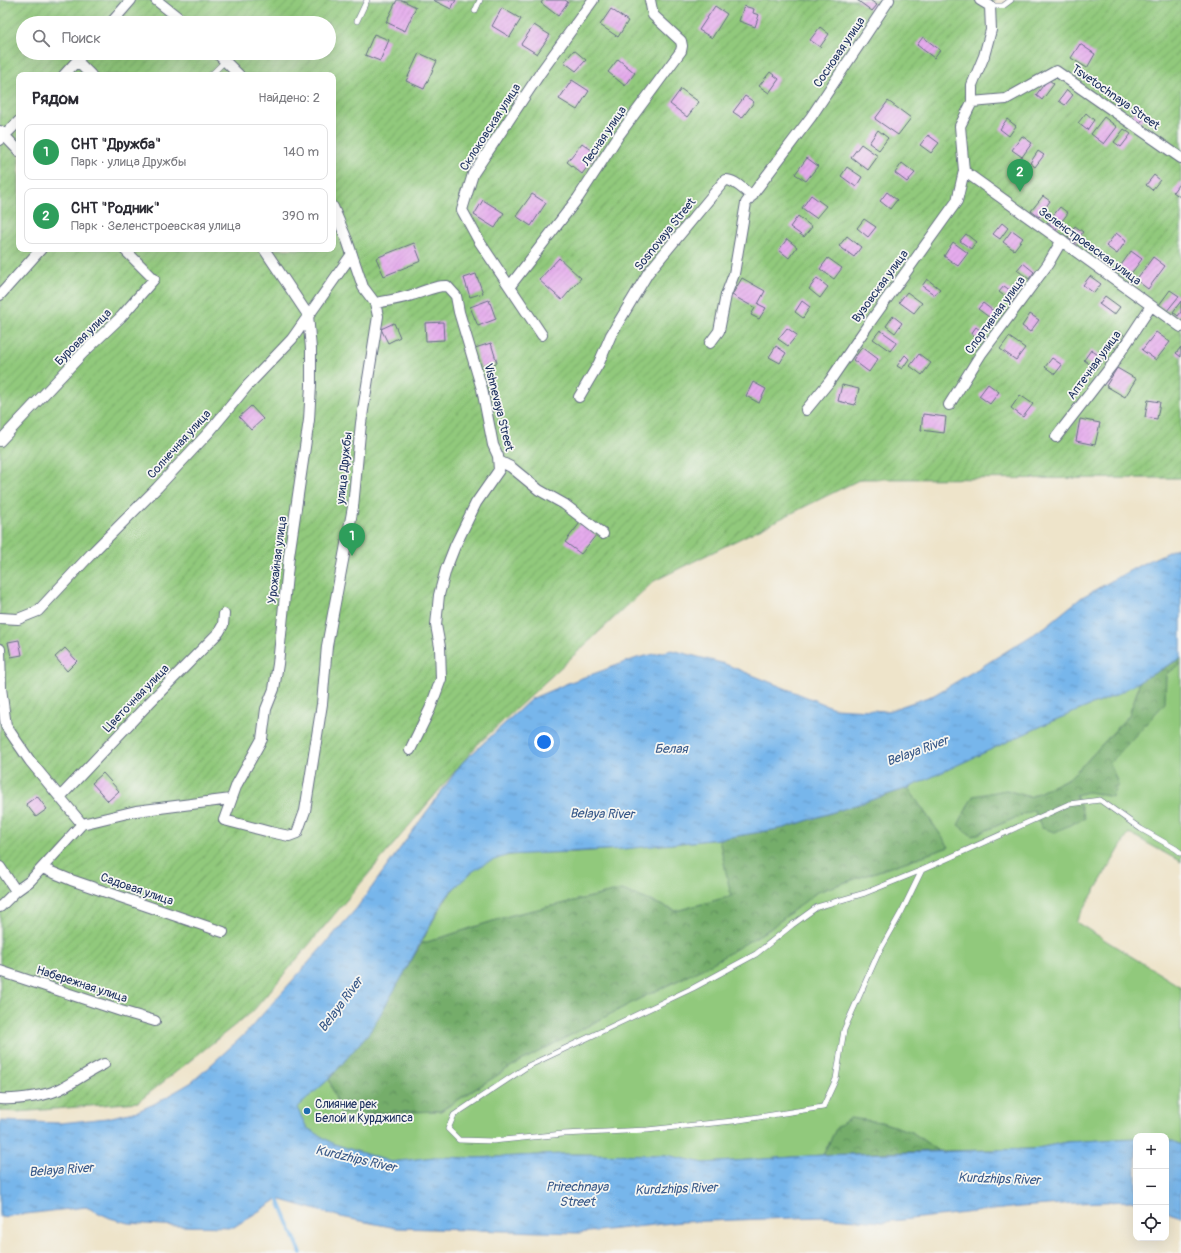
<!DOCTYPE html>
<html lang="ru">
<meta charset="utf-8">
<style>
:root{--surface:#fff;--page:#f2f2f3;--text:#2b2b33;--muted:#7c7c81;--line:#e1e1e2;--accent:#1f6fb2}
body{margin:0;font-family:Pangolin,sans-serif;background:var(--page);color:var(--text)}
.controls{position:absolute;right:12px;bottom:12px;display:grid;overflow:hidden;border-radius:8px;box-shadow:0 4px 16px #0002}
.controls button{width:36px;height:36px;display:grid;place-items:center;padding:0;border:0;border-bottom:1px solid var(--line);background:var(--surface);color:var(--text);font:20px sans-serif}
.you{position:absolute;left:544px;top:742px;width:14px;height:14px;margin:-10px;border:3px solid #fff;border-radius:50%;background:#1a73e8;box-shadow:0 0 0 6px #1a73e833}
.badge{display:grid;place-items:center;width:26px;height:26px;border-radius:50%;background:var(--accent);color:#fff;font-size:13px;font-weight:700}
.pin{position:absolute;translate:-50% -33px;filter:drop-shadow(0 1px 2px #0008)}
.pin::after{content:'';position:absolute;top:21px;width:14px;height:12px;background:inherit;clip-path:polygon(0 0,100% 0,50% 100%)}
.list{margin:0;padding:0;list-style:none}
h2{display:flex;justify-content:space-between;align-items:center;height:52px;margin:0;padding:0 16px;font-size:17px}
h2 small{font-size:13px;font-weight:400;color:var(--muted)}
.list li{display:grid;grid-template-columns:26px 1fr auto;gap:12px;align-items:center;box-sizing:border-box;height:56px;margin:0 8px 8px;padding:0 8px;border:1px solid var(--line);border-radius:8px}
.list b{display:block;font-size:15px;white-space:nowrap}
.list p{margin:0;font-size:13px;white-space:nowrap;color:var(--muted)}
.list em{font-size:13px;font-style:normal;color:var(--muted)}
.icon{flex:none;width:22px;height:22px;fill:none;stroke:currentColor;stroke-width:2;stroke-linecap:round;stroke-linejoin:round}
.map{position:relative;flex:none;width:1181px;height:1253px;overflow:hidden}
.search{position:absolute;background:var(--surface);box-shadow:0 4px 16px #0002;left:16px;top:16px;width:320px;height:44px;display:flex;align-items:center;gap:10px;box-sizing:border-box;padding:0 14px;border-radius:22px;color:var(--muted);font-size:15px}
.panel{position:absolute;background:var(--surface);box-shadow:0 4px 16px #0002;left:16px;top:72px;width:320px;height:180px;border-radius:8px}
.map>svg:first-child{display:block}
</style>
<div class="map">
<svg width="1181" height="1253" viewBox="0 0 1181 1253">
<defs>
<pattern id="forest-crowns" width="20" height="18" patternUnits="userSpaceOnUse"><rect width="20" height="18" fill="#74ad6b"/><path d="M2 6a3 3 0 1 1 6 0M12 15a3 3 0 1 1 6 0" fill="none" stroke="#5e8d5b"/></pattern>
<pattern id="garden-furrows" width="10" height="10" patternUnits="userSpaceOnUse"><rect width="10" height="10" fill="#91c97b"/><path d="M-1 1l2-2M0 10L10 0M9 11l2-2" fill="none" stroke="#76a468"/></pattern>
<pattern id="water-ripples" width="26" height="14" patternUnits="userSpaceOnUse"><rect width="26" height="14" fill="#77b6eb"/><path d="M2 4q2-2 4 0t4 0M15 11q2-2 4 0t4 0" fill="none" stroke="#6194c2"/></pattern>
<pattern id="building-hatch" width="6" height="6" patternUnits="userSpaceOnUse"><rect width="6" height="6" fill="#e5abec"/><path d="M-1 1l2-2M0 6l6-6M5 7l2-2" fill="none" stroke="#c493cd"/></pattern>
</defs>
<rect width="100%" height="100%" fill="#f6f6f2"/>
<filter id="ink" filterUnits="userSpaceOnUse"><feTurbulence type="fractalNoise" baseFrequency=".025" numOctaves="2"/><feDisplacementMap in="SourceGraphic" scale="8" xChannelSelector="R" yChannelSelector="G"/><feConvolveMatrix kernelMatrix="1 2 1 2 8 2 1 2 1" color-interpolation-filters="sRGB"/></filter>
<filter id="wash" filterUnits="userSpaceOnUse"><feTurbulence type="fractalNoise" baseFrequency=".012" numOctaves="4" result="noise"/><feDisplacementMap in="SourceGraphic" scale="16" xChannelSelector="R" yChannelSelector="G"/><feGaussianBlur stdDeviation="0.9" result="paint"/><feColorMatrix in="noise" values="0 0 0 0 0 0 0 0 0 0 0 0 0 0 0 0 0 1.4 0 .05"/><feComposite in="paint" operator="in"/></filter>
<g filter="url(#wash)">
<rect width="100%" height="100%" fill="#eee4ca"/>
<!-- grass -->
<path fill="#91c97b" stroke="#567c6c" d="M 1181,664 L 1181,862 L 1129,833 L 1076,922 L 1181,987 L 1181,1145 L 1166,1138 L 1166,1136 L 1136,1136 L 1136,1138 L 1067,1142 L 1033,1149 L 938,1151 L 912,1132 L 881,1122 L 837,1127 L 823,1155 L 704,1163 L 665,1155 L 563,1154 L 475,1158 L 435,1157 L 391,1162 L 334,1144 L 307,1128 L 296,1108 L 329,1079 L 341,1114 L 441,1111 L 512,1066 L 639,999 L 706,967 L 771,928 L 817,892 L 949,847 L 908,788 L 1050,722 L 1114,696 L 1139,681 L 1138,689 L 1129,715 L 1085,763 L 1069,778 L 1030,797 L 1006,790 L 973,836 L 1034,810 L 1042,828 L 1085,818 L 1076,794 L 1118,784 L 1110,763 L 1164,703 L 1166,674 Z
M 719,839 L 732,896 L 676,911 L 622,890 L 512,915 L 421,944 C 437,913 453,879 486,862 C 512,850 548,854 577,852 C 624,849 672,844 719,839 Z"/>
<!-- forest -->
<path fill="url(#forest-crowns)" stroke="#486e64" d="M 1181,658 L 1181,664 L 1166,674 L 1165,703 L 1110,763 L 1118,784 L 1112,797 L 1088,792 L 1076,795 L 1085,818 L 1055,832 L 1042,828 L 1034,810 L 972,836 L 958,825 L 973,796 L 1006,790 L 1030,797 L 1069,778 L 1085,763 L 1129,715 L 1138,689 L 1139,681 Z
M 908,788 L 949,847 L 817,892 L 771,928 L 706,967 L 639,999 L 512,1066 L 440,1111 L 341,1114 L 329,1079 L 371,1030 L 421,944 L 512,915 L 622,890 L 676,911 L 731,896 L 719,839 L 784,828 Z
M 850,1118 L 881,1122 L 912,1132 L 938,1151 L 823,1155 L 837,1127 Z"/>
<!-- garden -->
<path fill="url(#garden-furrows)" stroke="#567c6c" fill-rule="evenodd" d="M 0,0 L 995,0 L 990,6 L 1002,6 L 1011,0 L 1181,0 L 1181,478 L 861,479 L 654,581 L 477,745 L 254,1010 L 138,1102 L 18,1112 L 0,1111 ZM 23,23 L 329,23 L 329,53 L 23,53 ZM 19,75 L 333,75 L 333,249 L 19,249 Z"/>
<!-- water -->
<path fill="url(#water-ripples)" stroke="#4972a4" d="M 1181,546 L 1181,658 L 1114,696 L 1050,722 L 908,788 L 784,828 L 719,839 L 624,849 L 508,855 L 486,863 L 472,872 L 452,890 L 441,905 L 403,975 L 371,1030 L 329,1079 L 297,1108 L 307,1128 L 334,1144 L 391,1162 L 435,1157 L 475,1158 L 563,1154 L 666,1155 L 704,1163 L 823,1155 L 1033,1149 L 1067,1142 L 1136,1138 L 1136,1203 L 1131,1201 L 1076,1203 L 1020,1207 L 883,1222 L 821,1217 L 681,1222 L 579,1233 L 396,1228 L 341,1217 L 278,1199 L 234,1227 L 177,1226 L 128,1223 L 110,1218 L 86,1207 L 0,1217 L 0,1121 L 61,1123 L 107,1118 L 138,1111 L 156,1103 L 192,1082 L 245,1034 L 356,909 L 462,763 L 531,699 L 568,683 L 637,658 L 672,650 L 725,664 L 834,708 L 888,711 L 934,695 L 986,664 L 1045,627 L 1082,597 L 1142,564 Z
M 1166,1138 L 1181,1145 L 1181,1217 L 1166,1212 Z"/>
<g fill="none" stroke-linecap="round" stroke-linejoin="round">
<!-- stream -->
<path stroke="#77b6eb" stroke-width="3.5" d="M 280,1195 L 278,1199 L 301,1253"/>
</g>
<g id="blocks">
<!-- building -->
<path fill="url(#building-hatch)" d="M 397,0 L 402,0 L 416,7 L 405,31 L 386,22 Z
M 433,0 L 456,0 L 451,9 Z
M 543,0 L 565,0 L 568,2 L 558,16 L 541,3 Z
M 857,0 L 870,0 L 877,5 L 872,11 Z
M 715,6 L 727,14 L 712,38 L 699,30 Z
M 744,6 L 754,9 L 753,13 L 759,15 L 755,27 L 739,21 Z
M 502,8 L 521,19 L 510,37 L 492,26 Z
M 611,9 L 628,21 L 618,37 L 600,25 Z
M 534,25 L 550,35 L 537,54 L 521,44 Z
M 820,27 L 829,34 L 820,47 L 810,40 Z
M 374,34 L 389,40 L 380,61 L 365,55 Z
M 923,37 L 940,50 L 934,58 L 917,45 Z
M 1080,44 L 1095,54 L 1087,68 L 1071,58 Z
M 574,50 L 586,60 L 576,71 L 564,62 Z
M 419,53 L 437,61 L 424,89 L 406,81 Z
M 618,59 L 635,73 L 625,86 L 608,72 Z
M 770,72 L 779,79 L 769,93 L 759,86 Z
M 1048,79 L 1054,84 L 1042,100 L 1036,95 Z
M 572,80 L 589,91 L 577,110 L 559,99 Z
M 681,89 L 699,102 L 687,117 L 670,104 Z
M 1067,90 L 1073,95 L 1065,105 L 1059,101 Z
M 745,96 L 754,102 L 742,118 L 733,112 Z
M 888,101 L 911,118 L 898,135 L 875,119 Z
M 1138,107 L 1147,114 L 1140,123 L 1131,117 Z
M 1086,113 L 1094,120 L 1087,130 L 1078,123 Z
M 1104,117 L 1117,127 L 1104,144 L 1091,134 Z
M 1007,119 L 1016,126 L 1009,136 L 1000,129 Z
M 1124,129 L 1131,134 L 1121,147 L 1114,142 Z
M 878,130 L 888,138 L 879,150 L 869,143 Z
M 928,135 L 939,143 L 931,153 L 920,145 Z
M 1022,136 L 1032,143 L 1022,157 L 1012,150 Z
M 582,143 L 597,154 L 582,174 L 567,162 Z
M 861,144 L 878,156 L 868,170 L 851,157 Z
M 1038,151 L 1044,155 L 1035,167 L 1030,163 Z
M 807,158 L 818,166 L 806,181 L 795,174 Z
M 902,163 L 915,173 L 907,182 L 895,173 Z
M 847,167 L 862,177 L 856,187 L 841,176 Z
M 1154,175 L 1160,180 L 1152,190 L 1146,185 Z
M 1181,181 L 1181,196 L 1180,197 L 1173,192 Z
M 887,192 L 897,200 L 890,209 L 880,201 Z
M 532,194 L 546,203 L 531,226 L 516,216 Z
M 811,195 L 826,206 L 816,218 L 802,208 Z
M 1043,196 L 1050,201 L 1039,217 L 1031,211 Z
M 483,200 L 504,213 L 495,228 L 474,215 Z
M 1060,207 L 1068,213 L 1056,229 L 1047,223 Z
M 798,216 L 812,227 L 804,237 L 790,227 Z
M 864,219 L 876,227 L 868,237 L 857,228 Z
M 1002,223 L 1008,228 L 1000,239 L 993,234 Z
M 1075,226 L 1083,232 L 1075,243 L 1067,237 Z
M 1012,230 L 1023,238 L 1014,250 L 1003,242 Z
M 1116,233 L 1126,241 L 1117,254 L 1106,246 Z
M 966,234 L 976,242 L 971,249 L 960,241 Z
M 847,236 L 861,247 L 854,257 L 839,246 Z
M 787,239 L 797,247 L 789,258 L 779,250 Z
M 953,242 L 968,253 L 958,266 L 944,256 Z
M 414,243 L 421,261 L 384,276 L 376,258 Z
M 1131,251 L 1142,259 L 1130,275 L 1119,268 Z
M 1153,257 L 1165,266 L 1148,289 L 1136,280 Z
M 559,258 L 581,278 L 562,300 L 539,280 Z
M 828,258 L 842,268 L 834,279 L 820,269 Z
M 1023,263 L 1034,272 L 1029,279 L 1017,270 Z
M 476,274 L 483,293 L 470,297 L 464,278 Z
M 1090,276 L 1101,284 L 1094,293 L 1083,285 Z
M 742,278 L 765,291 L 758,304 L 766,308 L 759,319 L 751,315 L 755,308 L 732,295 Z
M 817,278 L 828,287 L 820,298 L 809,289 Z
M 927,279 L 940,289 L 935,295 L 922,286 Z
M 1004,286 L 1017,295 L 1012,302 L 999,292 Z
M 1170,290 L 1179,296 L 1167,311 L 1159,305 Z
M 907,292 L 922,303 L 914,313 L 899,302 Z
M 1105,296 L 1120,307 L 1114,315 L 1099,304 Z
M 489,300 L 496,319 L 478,326 L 470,307 Z
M 802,301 L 810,307 L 803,318 L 795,312 Z
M 1181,301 L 1181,312 L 1178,316 L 1173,312 Z
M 983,303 L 997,314 L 993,320 L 978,309 Z
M 1030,314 L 1039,320 L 1030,332 L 1022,326 Z
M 893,316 L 902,323 L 895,333 L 886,326 Z
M 443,322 L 444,340 L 426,341 L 425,323 Z
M 394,323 L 400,337 L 388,343 L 381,329 Z
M 976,327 L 986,335 L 981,342 L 971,334 Z
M 787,328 L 797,335 L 788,346 L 778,339 Z
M 880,330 L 897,342 L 890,351 L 873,339 Z
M 1119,331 L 1125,336 L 1116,349 L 1110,344 Z
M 1156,332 L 1170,342 L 1156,360 L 1142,350 Z
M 1009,337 L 1025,348 L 1016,360 L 1000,349 Z
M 491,343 L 497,363 L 481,368 L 475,348 Z
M 776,346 L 786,353 L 780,363 L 769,357 Z
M 862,347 L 878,359 L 869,372 L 853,360 Z
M 1181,347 L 1181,357 L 1176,353 Z
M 1091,350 L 1104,359 L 1096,369 L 1084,360 Z
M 919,354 L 931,363 L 922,375 L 910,366 Z
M 905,355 L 909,359 L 902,369 L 897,366 Z
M 1052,358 L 1062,365 L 1055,374 L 1045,367 Z
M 1117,368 L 1136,379 L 1125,397 L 1106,386 Z
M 753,382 L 766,389 L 759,403 L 746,396 Z
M 988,384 L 999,392 L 990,404 L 979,396 Z
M 842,385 L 859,389 L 855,405 L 838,401 Z
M 1020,395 L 1033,404 L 1023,417 L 1011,408 Z
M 1148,400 L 1160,402 L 1157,419 L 1145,417 Z
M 251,406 L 263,419 L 251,430 L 239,417 Z
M 923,414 L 946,417 L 944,433 L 921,430 Z
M 1080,419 L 1100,423 L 1095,445 L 1076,441 Z
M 580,523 L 596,535 L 581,554 L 565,542 Z
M 19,640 L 22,655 L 11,657 L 8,642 Z
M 65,648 L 77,661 L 67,671 L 55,657 Z
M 103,773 L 119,791 L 108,801 L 92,783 Z
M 37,796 L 47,809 L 36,817 L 26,804 Z"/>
</g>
</g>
<g filter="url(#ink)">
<use href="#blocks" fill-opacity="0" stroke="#656e84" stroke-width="1"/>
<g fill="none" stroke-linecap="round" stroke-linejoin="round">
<defs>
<path id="lane" d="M 990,6 L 1003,6 L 1011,0
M 475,11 L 480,0
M 357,21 L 367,0
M 211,75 L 225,61
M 922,870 L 902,911 L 878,954 L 844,1030 L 836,1079 L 823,1107 L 733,1121 L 647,1130 L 563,1134 L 493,1141 L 459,1140 L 448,1129 L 454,1115 L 528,1066 L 693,988 L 756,954 L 792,925 L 817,907 L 865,893 L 922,870 L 1069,804 L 1100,800 L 1141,829 L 1176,849 L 1181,853"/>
<path id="street" d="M 156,0 L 185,23
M 111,23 L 131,0
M 217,53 L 239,75
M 77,61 L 91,75
M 64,75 L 84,53
M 972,102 L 972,85 L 984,56 L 991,30 L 990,6 L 980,0
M 0,131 L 19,151
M 0,140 L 19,121
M 964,171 L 1181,327
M 264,249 L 308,315 L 311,349 L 311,385 L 309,420 L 289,556 L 278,664 L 274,689 L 266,709 L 262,739 L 237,784 L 224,820 L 270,832 L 289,836 L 297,833 L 305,811 L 322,704 L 327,646 L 353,507 L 361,423 L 378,316 L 375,303 L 363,287 L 347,240 L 333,207
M 510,286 L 578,198 L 619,135 L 681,51 L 682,46 L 681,41 L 653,15 L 650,0
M 0,295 L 41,249
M 375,303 C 387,301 400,299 412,295 C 424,292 435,285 447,286 L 456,296 L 459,312 L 482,389 L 493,445 L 498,456 L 499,470 L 476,503 L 455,546 L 446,569 L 439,595 L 436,625 L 440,647 L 441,679 L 430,709 L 410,750
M 542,335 L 479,241 L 462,210 L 473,174 L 541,72 L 593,0
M 710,343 L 719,331 L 726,295 L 734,274 L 746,203 L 811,117 L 889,0
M 579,397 L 599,363 L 611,335 L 648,273 L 725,180 C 735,179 744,191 752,196
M 949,405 L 981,354 L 1048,264 L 1062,240
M 806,410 L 829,382 L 868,325 L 957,201 L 964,171 L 960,126 L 972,102 L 1006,99 L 1056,71 L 1181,158
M 1056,437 L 1112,365 L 1151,306
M 0,441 L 83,353 L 121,317 L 154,279 L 124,249
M 499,461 L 511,467 L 539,490 L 564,504 L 603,534
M 0,618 L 18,619 L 38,611 L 94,551 L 157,488 L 210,431 L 248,385 L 292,339 L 352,254
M 0,649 L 1,688 L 6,726 L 30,761 L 82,824
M 60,797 L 150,702 L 219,632 L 223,625 L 224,614
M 0,867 L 16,891
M 42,868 L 71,880 L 223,932
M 0,907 L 16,891 L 30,881 L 82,824 L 136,811 L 231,799
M 0,971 L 121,1011 L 155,1021
M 0,1099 C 17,1100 49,1096 64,1087 C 77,1080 89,1071 104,1064"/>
</defs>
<!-- lane casing -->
<use href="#lane" stroke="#656e84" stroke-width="6"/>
<!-- street casing -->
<use href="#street" stroke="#656e84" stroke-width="12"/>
<!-- lane -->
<use href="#lane" stroke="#fff" stroke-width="5"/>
<!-- street -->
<use href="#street" stroke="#fff" stroke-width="10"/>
</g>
</g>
<!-- markers -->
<circle fill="#1f6fb2" stroke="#f6f6f2" stroke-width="1.5" cx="307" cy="1111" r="4"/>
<g text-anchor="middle" stroke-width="3.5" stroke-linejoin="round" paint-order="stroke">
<!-- street labels -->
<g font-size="12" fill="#1b2f5e" stroke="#f6f6f2">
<text transform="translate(839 52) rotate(-56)" y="4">Сосновая улица</text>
<text transform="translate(1116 97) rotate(35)" y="4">Tsvetochnaya Street</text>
<text transform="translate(490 127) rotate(-57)" y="4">Склоковская улица</text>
<text transform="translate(604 136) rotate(-56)" y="4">Лесная улица</text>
<text transform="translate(665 234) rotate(-51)" y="4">Sosnovaya Street</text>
<text transform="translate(1090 246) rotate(36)" y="4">Зеленстроевская улица</text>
<text transform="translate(880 286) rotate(-54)" y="4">Вузовская улица</text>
<text transform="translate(995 315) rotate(-54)" y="4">Спортивная улица</text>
<text transform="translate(83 337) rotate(-45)" y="4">Буровая улица</text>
<text transform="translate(1094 365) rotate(-54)" y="4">Аптечная улица</text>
<text transform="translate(499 407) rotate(76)" y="4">Vishnevaya Street</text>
<text transform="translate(179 444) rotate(-48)" y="4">Солнечная улица</text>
<text transform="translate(344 468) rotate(-84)" y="4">улица Дружбы</text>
<text transform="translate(277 560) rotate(-83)" y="4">Урожайная улица</text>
<text transform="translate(136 698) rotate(-46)" y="4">Цветочная улица</text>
<text transform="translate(137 889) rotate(19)" y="4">Садовая улица</text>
<text transform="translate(82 984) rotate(18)" y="4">Набережная улица</text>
</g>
<!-- poi labels -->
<g font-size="12" fill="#1b2f5e" stroke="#f6f6f2" text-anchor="start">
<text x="315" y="1108">Слияние рек<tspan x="315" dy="14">Белой и Курджипса</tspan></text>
</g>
<!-- water labels -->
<g font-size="13" font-style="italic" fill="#375888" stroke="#f6f6f2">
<text x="671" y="753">Белая</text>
<text transform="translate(917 750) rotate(-20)" y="5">Belaya River</text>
<text transform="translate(602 813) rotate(1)" y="5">Belaya River</text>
<text transform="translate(340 1004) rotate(-53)" y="5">Belaya River</text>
<text transform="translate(356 1158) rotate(13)" y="5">Kurdzhips River</text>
<text transform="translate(61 1169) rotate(-4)" y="5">Belaya River</text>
<text transform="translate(999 1178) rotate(2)" y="5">Kurdzhips River</text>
<text x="577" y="1191">Prirechnaya<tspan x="577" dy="15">Street</tspan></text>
<text transform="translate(676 1188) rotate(-2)" y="5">Kurdzhips River</text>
</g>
</g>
</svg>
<div class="controls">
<button>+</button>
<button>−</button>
<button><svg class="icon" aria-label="locate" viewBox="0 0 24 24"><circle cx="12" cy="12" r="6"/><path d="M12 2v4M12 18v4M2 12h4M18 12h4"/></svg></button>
</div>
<div class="you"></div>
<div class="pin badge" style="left:352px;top:556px;background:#2e9e5b">1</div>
<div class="pin badge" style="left:1020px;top:192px;background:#2e9e5b">2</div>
<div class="search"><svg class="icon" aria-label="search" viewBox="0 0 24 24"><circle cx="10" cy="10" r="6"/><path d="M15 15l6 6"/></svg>Поиск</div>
<section class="panel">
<h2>Рядом<small>Найдено: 2</small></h2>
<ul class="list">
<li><span class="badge" style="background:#2e9e5b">1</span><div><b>СНТ &quot;Дружба&quot;</b><p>Парк · улица Дружбы</p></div><em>140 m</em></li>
<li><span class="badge" style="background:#2e9e5b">2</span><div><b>СНТ &quot;Родник&quot;</b><p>Парк · Зеленстроевская улица</p></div><em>390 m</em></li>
</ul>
</section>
</div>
